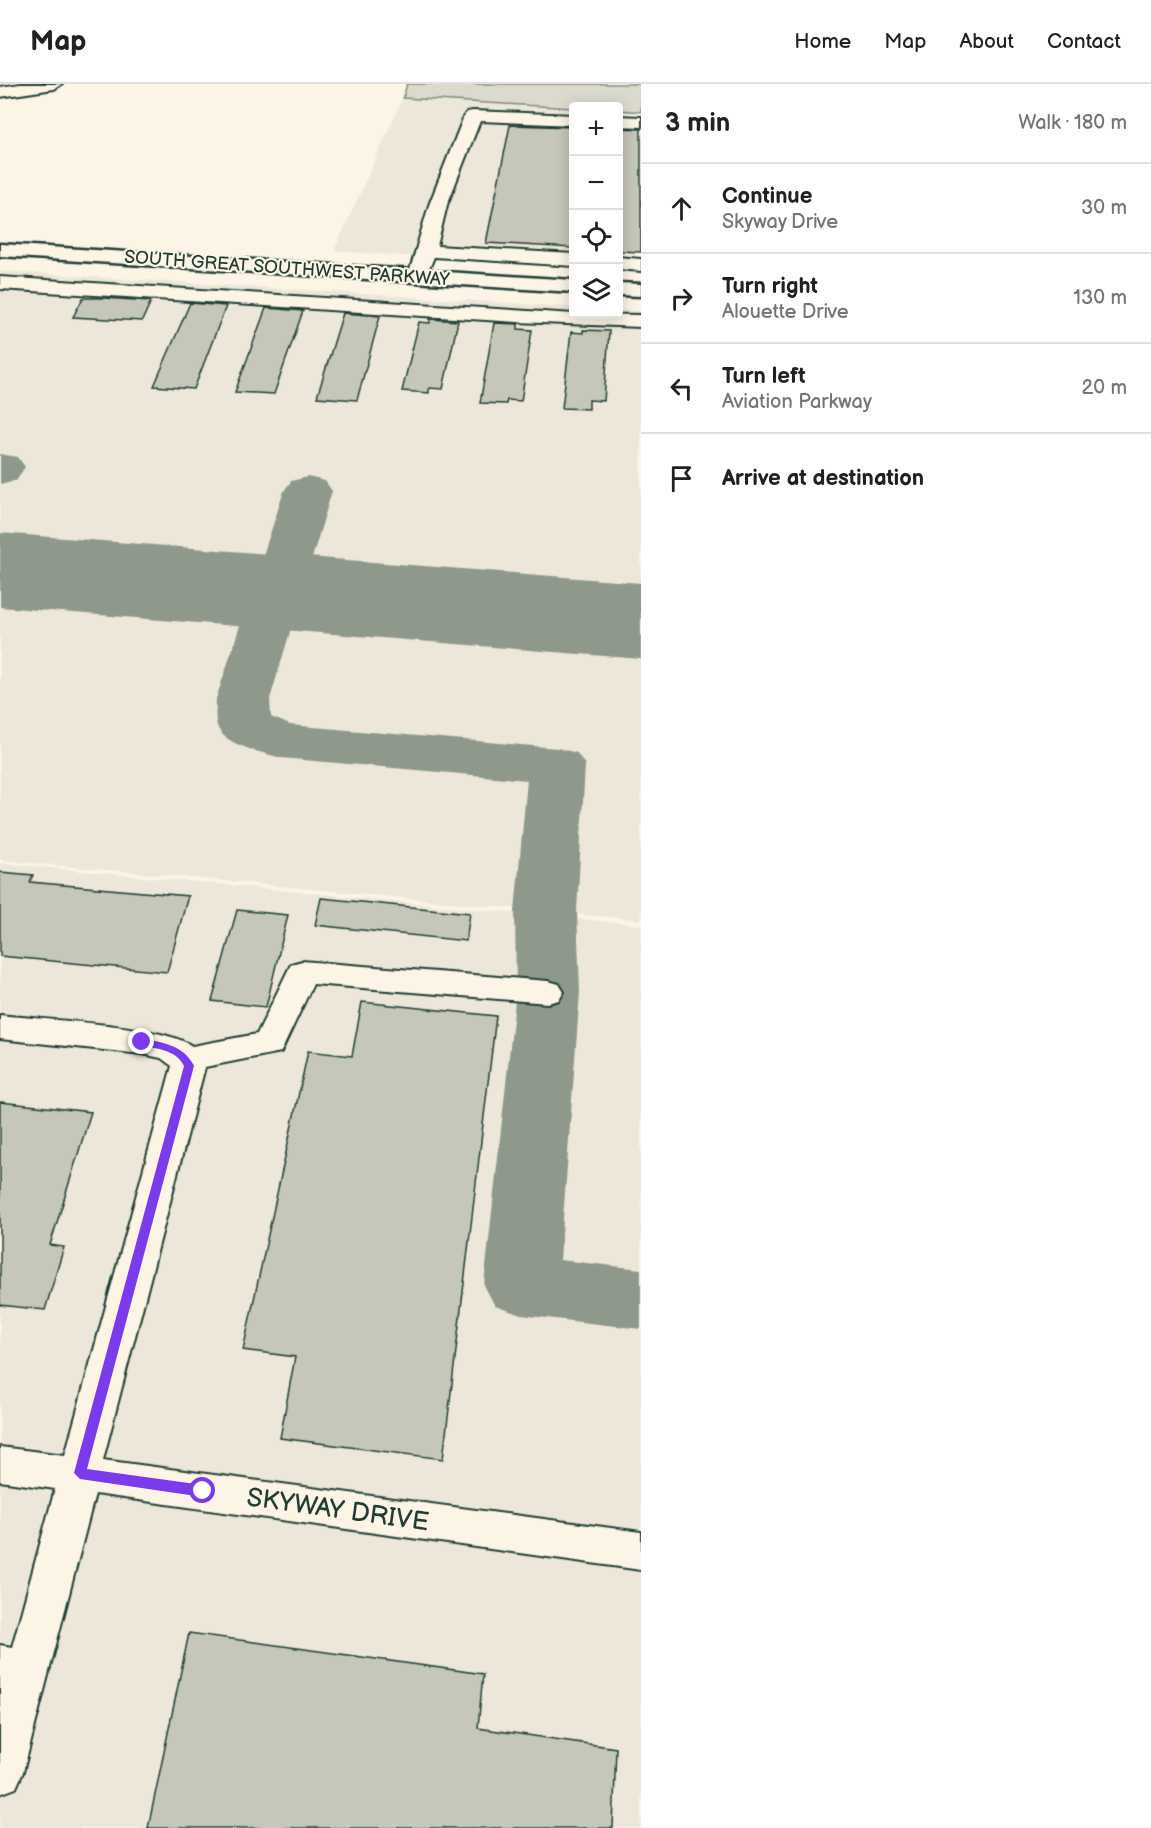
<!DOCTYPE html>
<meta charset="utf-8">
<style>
:root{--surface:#fff;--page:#f6f6f6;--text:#202124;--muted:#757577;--line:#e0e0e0}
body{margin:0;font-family:"Balsamiq Sans",sans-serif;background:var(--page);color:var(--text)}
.controls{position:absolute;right:18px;top:18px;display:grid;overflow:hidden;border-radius:6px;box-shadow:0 3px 15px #0003}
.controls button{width:54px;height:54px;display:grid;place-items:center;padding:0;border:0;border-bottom:2px solid var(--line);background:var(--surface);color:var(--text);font:30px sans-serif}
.stop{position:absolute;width:18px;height:18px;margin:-14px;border:4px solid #7c3aed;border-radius:50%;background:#fff}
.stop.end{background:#7c3aed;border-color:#fff;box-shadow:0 2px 6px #0008}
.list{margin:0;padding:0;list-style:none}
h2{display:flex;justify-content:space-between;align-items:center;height:78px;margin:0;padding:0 24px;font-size:26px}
h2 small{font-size:20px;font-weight:400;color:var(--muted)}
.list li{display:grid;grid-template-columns:39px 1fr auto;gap:18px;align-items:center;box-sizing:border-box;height:90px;padding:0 24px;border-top:2px solid var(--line)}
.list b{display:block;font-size:22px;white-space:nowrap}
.list p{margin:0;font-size:20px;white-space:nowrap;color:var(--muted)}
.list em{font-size:20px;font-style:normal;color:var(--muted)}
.icon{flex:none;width:33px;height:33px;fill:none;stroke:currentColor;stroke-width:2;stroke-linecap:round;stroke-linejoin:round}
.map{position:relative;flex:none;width:641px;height:1744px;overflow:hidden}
header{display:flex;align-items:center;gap:36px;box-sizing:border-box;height:84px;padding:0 30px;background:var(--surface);border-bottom:2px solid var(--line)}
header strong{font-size:28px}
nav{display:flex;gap:33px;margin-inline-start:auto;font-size:21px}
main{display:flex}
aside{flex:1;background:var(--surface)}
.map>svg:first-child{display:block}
</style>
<header>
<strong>Map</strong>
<nav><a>Home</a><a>Map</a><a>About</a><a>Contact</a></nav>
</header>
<main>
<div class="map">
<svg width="641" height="1744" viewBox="0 0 641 1744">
<rect width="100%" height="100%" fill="#fcf5e5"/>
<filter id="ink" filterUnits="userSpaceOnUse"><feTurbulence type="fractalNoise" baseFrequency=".0167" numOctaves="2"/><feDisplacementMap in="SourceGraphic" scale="12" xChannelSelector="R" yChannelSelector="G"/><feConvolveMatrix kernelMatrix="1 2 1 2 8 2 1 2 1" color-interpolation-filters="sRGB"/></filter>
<g filter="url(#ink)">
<!-- built -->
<path fill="#ece7d8" d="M 403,14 L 573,24 L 573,184 L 334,167 Z
M 0,187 L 573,223 L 574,230 L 618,230 L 619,226 L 641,227 L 641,836 L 0,776 Z
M 0,779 L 641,841 L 641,1744 L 0,1744 Z"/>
<!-- green -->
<path fill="#dcdacc" stroke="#7e8c80" stroke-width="1.5" d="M 407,0 L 641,0 L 641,28 L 619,26 L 618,22 L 573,24 L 403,14 Z"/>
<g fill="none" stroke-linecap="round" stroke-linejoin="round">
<!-- taxiway -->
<path fill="#8e998c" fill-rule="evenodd" d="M 0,370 L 18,373 L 25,383 L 16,396 L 0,400 Z
M 308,393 L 325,397 L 332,407 L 270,615 L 271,633 L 290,641 L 557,664 L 577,669 L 585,681 L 577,827 L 580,908 L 560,1176 L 641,1185 L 641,1245 L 521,1231 L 495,1222 L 484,1201 L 516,908 L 515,827 L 527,696 L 281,674 C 264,669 225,661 218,644 C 214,636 216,623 216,615 L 284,407 L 291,397 Z"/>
<!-- runway -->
<path fill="#8e998c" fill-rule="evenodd" d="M 0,449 L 641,499 L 641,575 L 0,523 Z"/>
</g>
<!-- building -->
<path fill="#c5c7b9" stroke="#1f3d34" stroke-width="1.5" d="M 510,41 L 573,43 L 573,164 L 486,159 Z
M 618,44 L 641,45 L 641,168 L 618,167 Z
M 83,214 L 103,214 L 151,217 L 142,237 L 73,233 Z
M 190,219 L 226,222 L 194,305 L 154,302 Z
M 266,224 L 303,227 L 274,310 L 235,308 Z
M 343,229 L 380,232 L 357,316 L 317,313 Z
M 430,235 L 458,237 L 443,305 L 429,304 L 429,309 L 402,307 L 419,238 L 430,239 Z
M 494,239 L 518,240 L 518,245 L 532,246 L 521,317 L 507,316 L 506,320 L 480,319 Z
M 583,246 L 609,247 L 604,317 L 589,316 L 589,325 L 562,324 L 571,248 L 583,249 Z
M 0,788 L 33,791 L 30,798 L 188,812 L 167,888 L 0,872 Z
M 321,814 L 470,829 L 466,857 L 315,841 Z
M 237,826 L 288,831 L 266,923 L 212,917 Z
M 362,918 L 496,932 L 443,1375 L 280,1354 L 295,1273 L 243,1266 L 308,967 L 352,972 Z
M 0,1018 L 91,1028 L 50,1161 L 64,1163 L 45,1226 L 0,1221 Z
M 189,1549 L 483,1590 L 478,1644 L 616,1664 L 613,1744 L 148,1744 Z"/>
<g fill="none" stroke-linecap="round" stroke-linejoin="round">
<defs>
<path id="minor" d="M 20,0 L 62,0 L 54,5 L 0,13 L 0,3 Z
M 473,27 L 574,31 L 574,41 L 480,37 L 447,121 L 437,162 L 574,170 L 574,182 L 434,173 L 427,190 L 413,190 L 410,186 L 429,121 L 464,32 L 467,28 Z
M 618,32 L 641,33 L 641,43 L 618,42 Z
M 618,173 L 641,175 L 641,187 L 618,185 Z
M 0,193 L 574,230 L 641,231 L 641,243 L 517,238 L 0,205 Z
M 302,877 L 548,897 L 559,900 L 564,908 L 559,916 L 548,919 L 313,900 L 281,968 L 205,983 L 103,1376 L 641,1448 L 641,1486 L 95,1410 L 23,1688 L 16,1704 L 0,1710 L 0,1561 L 12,1563 L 55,1405 L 0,1397 L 0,1363 L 65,1371 L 172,982 L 161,974 L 142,970 L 0,955 L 0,931 C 42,936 161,940 192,962 L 257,950 L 291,880 Z"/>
<path id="major" d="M 0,160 L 574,196 L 574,208 L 0,172 Z
M 618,199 L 641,200 L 641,212 L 618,211 Z"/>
</defs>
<!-- minor casing -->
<use href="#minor" stroke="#1f3d34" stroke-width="4"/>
<!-- major casing -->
<use href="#major" stroke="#1f3d34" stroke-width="5"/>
<!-- minor -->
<use href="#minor" fill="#fcf5e5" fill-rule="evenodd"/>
<!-- major -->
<use href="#major" fill="#fcf5e5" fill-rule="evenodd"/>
</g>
</g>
<!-- route -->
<path fill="#7c3aed" d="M 142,954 C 163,959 184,961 194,982 L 87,1385 L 203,1401 L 209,1407 L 203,1413 L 80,1395 L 74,1389 L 184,982 C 176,965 155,965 138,960 L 138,955 Z"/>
<g text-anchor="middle" stroke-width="4.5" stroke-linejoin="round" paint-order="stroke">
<!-- far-street labels -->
<g font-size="18" fill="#1f3d34" stroke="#fcf5e5">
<text transform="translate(287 184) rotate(4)" y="6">SOUTH GREAT SOUTHWEST PARKWAY</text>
</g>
<!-- near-street labels -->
<g font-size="26" fill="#1f3d34" stroke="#fcf5e5">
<text transform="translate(338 1425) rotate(8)" y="9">SKYWAY DRIVE</text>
</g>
</g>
</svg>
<div class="controls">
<button>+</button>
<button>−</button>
<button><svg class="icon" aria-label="locate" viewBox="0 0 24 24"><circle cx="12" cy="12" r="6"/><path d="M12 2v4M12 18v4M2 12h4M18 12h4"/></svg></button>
<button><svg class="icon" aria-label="layers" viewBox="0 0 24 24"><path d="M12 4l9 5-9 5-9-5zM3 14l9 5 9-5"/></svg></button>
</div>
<div class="stop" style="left:203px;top:1407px"></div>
<div class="stop end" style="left:142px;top:958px"></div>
</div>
<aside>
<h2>3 min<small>Walk · 180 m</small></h2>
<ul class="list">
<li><svg class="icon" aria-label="ahead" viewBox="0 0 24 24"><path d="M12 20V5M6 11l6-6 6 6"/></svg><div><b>Continue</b><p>Skyway Drive</p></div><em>30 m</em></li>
<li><svg class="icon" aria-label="right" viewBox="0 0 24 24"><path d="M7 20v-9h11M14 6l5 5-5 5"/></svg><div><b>Turn right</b><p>Alouette Drive</p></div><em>130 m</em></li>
<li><svg class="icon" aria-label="left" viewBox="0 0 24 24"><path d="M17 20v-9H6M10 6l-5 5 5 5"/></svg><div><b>Turn left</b><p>Aviation Parkway</p></div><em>20 m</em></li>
<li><svg class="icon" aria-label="arrive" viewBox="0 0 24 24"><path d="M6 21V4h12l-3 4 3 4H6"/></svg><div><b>Arrive at destination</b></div></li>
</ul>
</aside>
</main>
